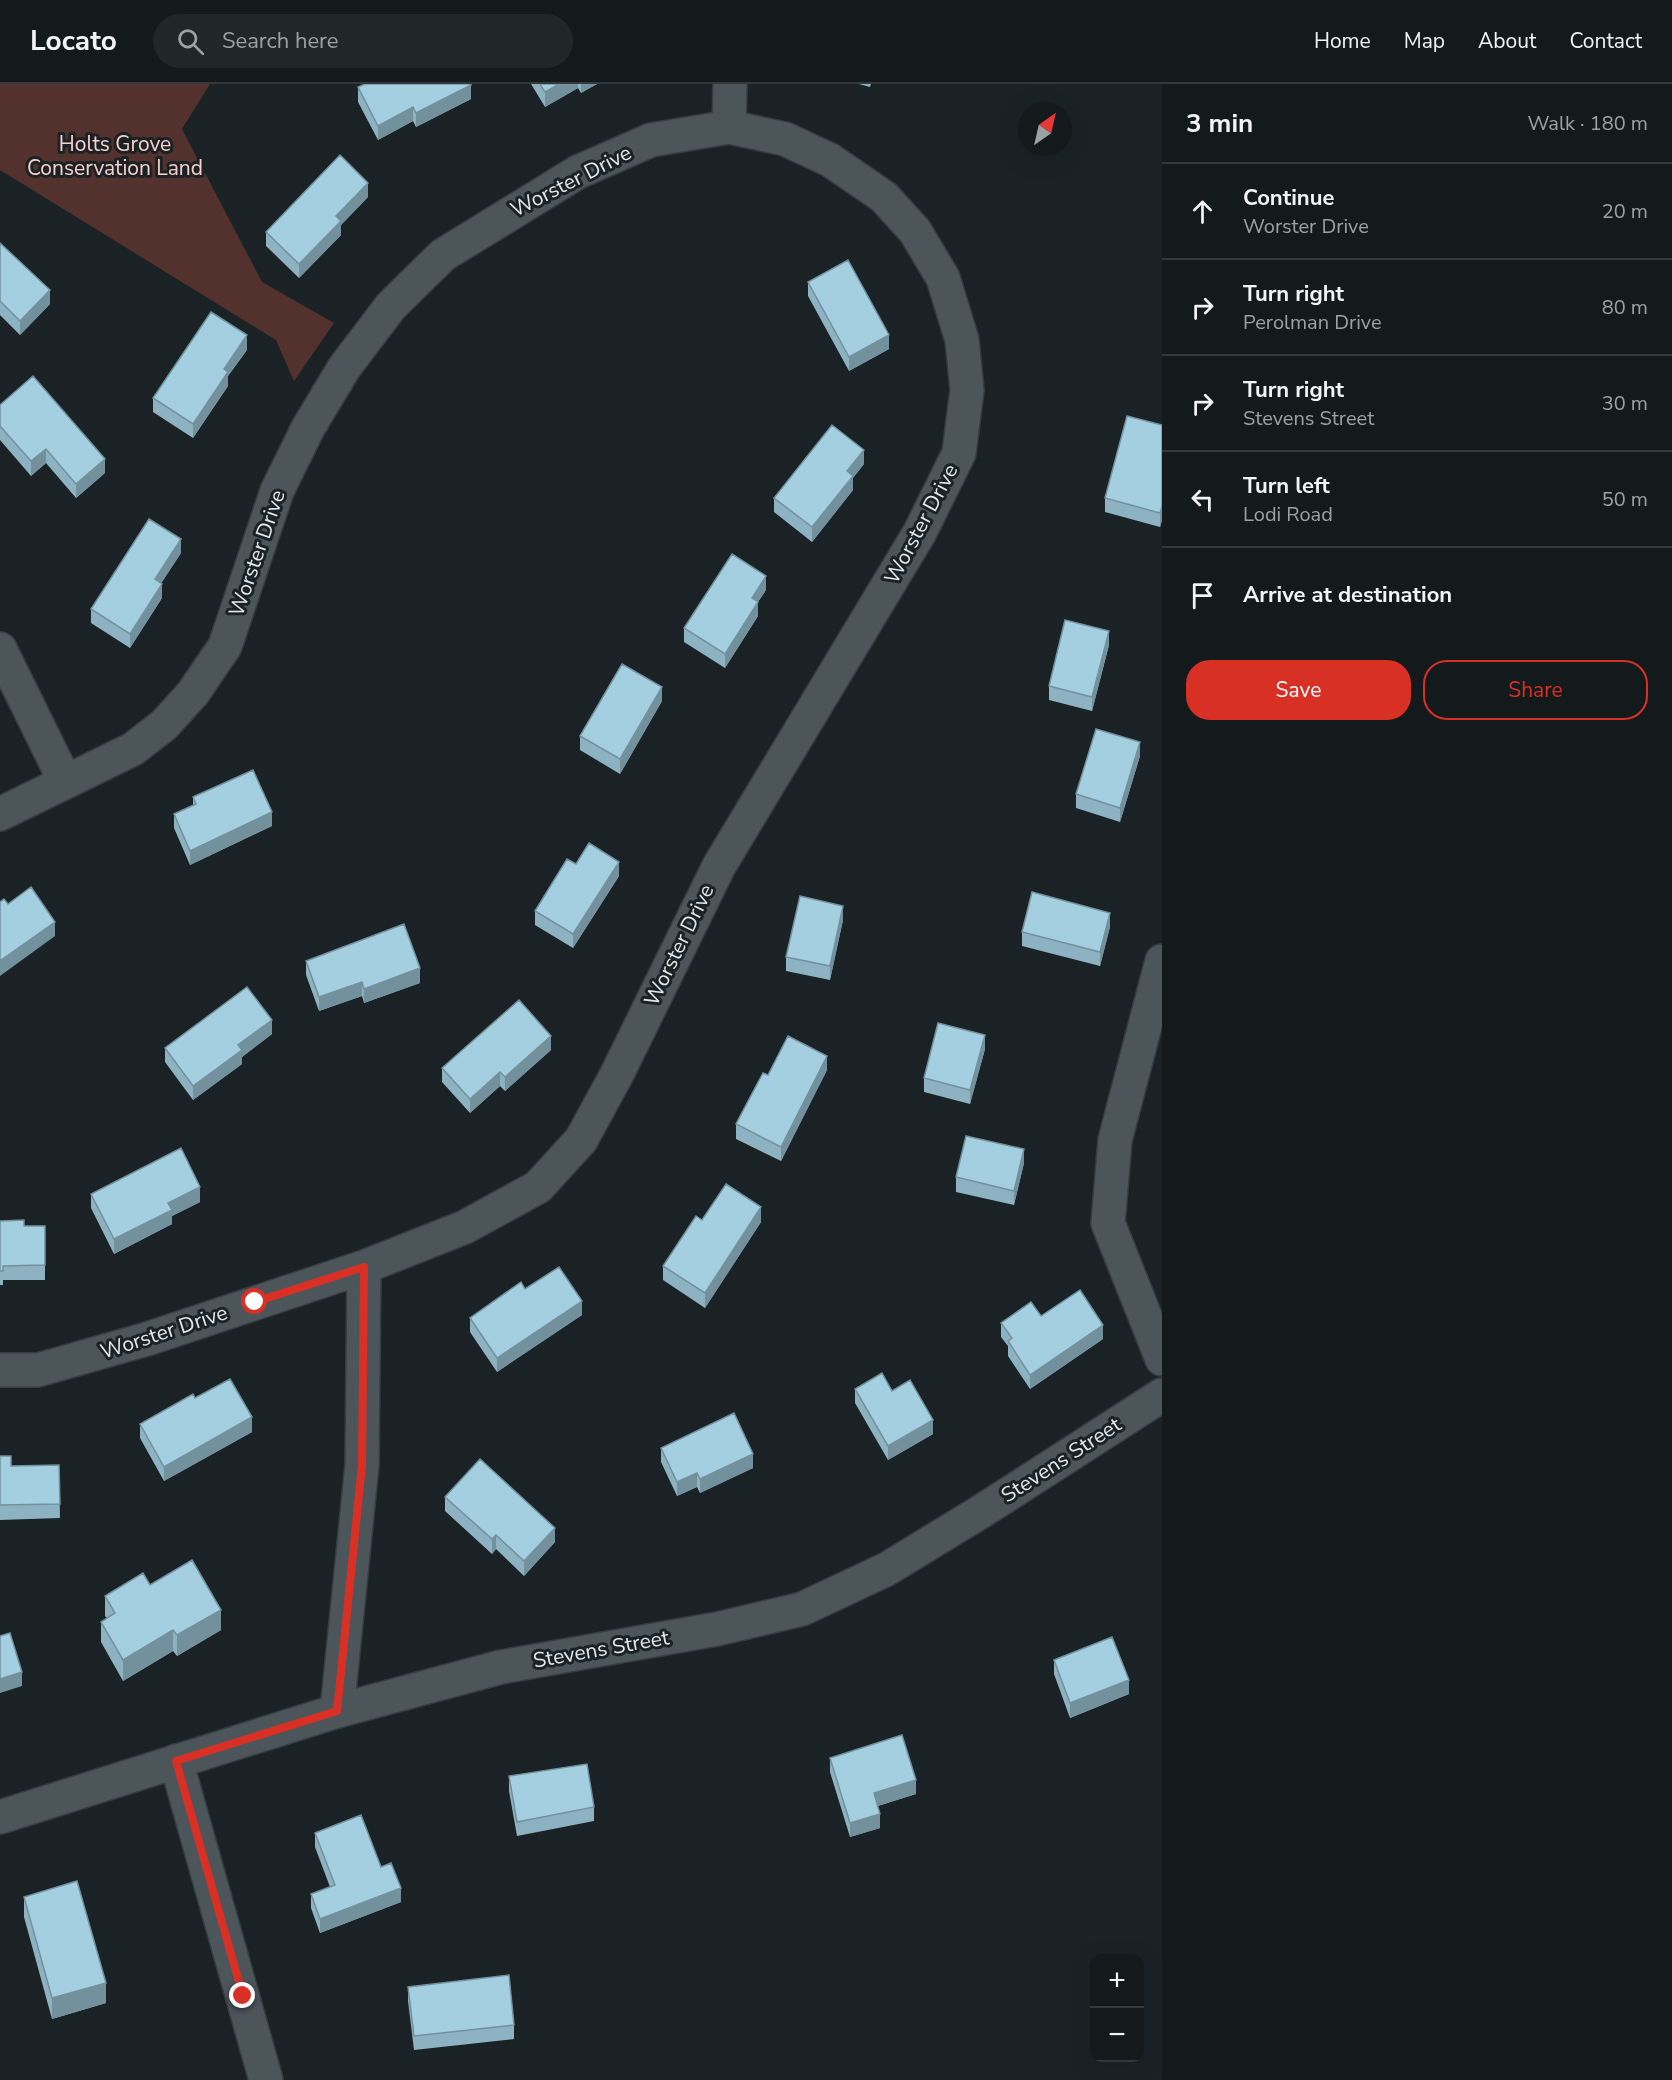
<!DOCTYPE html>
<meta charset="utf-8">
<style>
:root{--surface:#141a1c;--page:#212729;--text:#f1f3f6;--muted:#9da1a3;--line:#33383b;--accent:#d93025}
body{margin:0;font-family:"Nunito Sans",sans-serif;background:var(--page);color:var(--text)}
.controls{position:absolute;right:18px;bottom:18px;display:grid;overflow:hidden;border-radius:12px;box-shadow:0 6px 24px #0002}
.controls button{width:54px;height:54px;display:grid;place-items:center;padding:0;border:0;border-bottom:2px solid var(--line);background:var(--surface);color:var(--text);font:30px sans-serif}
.compass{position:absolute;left:1018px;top:18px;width:54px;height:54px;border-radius:50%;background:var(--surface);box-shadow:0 6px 24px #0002;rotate:34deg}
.stop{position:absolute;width:18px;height:18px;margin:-14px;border:4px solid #d93025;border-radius:50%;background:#fff}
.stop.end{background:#d93025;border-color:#fff;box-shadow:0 2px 6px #0008}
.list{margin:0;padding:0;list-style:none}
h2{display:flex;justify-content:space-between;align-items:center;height:78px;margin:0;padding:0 24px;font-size:26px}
h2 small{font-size:20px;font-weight:400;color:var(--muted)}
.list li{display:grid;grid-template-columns:39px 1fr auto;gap:18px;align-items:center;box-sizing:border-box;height:96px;padding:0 24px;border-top:2px solid var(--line)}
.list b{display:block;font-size:22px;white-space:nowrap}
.list p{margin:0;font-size:20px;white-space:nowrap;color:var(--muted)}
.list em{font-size:20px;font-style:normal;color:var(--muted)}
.actions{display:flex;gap:12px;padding:18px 24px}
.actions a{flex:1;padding:14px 0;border:2px solid var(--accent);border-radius:24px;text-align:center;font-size:21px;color:var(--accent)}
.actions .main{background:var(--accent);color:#fff}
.icon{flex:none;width:33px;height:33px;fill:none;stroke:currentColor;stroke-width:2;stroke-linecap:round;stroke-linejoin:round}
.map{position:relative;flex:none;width:1162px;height:1996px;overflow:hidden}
header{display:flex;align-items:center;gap:36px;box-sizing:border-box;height:84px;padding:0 30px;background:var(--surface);border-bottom:2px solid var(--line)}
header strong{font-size:28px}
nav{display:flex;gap:33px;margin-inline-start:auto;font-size:21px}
.search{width:420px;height:54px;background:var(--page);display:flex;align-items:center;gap:15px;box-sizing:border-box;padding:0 21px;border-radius:33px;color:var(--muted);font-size:22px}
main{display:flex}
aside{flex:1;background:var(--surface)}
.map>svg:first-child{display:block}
</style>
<header>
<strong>Locato</strong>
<div class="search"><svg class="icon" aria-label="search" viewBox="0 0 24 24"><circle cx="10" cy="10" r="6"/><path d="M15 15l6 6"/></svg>Search here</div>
<nav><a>Home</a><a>Map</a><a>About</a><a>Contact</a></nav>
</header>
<main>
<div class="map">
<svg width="1162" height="1996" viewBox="0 0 1162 1996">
<rect width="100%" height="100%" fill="#1a2226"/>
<!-- green -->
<path fill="#53312d" d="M 0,0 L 210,0 L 182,45 L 262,198 L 334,239 L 294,297 L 276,256 L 0,86 Z"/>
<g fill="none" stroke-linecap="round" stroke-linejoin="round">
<defs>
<path id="minor" d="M 729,43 L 730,0
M 0,565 L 65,697
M 0,730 L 133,665 L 164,641 L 193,609 L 225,562 L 277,407 L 308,344 L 344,284 L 391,222 L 443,171 L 578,88 L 651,56 L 729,43 L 785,55 L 830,76 L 884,113 L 915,147 L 943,194 L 962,256 L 967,306 L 959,369 L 920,448 L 719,782 L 617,990 L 581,1056 L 538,1103 L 465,1143 L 364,1183 L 147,1255 L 38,1286 L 0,1286
M 1162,877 L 1115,1056 L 1108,1139 L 1162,1275
M 337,1627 L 362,1381 L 364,1183
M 176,1677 L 266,1996"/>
<path id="tertiary" d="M 0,1733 L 337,1627 L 501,1583 L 717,1545 L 802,1525 L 887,1485 L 982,1427 L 1162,1311"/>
</defs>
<!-- minor casing -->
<use href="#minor" stroke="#363c3f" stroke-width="36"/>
<!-- tertiary casing -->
<use href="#tertiary" stroke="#363c3f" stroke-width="36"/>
<!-- minor -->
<use href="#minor" stroke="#4c565a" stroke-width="33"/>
<!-- tertiary -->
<use href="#tertiary" stroke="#4c565a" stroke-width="33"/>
</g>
<!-- wall -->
<path fill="#8db2c1" d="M 531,0 L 597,0 L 581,9 L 578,4 L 545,23 Z
M 859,0 L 871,0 L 870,3 Z
M 358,3 L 471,15 L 416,43 L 413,37 L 378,56 L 358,18 Z
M 368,113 L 341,141 L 341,151 L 299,194 L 266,162 L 266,148 Z
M 0,159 L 50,220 L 20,251 L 0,231 Z
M 808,198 L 889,265 L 849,287 L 808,212 Z
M 247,266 L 228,292 L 228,302 L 193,354 L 153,328 L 153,314 Z
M 0,321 L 105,389 L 76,414 L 46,379 L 31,392 L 0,356 Z
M 1162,341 L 1162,436 L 1160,443 L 1105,428 L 1105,414 Z
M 864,380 L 853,394 L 853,406 L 812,458 L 774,428 L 774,414 Z
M 181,469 L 161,499 L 162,514 L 130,564 L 91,539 L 91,525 Z
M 766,506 L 758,518 L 758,532 L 725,584 L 684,558 L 684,544 Z
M 1109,561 L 1092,627 L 1049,616 L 1049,602 Z
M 662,617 L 620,690 L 580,666 L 580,652 Z
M 1140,672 L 1120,738 L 1076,724 L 1076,710 Z
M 193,713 L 272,742 L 190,781 L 174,744 L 174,730 L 193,721 Z
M 576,780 L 619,792 L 573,864 L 535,841 L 535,827 Z
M 843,836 L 830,896 L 786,887 L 786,873 Z
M 1110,843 L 1100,882 L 1022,862 L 1022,848 Z
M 306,877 L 420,899 L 364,919 L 362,912 L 319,927 L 306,891 Z
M 272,950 L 242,973 L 242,980 L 193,1016 L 165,978 L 165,964 Z
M 985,965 L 970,1020 L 924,1008 L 924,994 Z
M 551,966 L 505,1007 L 500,1002 L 470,1029 L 442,998 L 442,984 Z
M 827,986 L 781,1077 L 736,1055 L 736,1040 L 768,991 Z
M 1024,1079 L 1014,1121 L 956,1108 L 956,1093 Z
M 91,1110 L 200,1118 L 172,1132 L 172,1140 L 114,1170 L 91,1124 Z
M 702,1136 L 761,1138 L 705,1224 L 663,1196 L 663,1182 Z
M 0,1137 L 24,1142 L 45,1142 L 45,1196 L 3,1196 L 3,1201 L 0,1201 Z
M 525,1205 L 582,1231 L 497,1288 L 470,1248 L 470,1234 Z
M 1041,1232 L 1103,1255 L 1030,1305 L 1008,1272 L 1008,1262 L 1001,1253 L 1001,1239 Z
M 855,1305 L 892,1307 L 933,1350 L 888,1376 L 855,1319 Z
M 195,1314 L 252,1348 L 164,1397 L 140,1354 L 140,1340 Z
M 661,1364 L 753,1384 L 700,1409 L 697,1403 L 677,1412 L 661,1378 Z
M 0,1372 L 11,1382 L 59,1381 L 60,1434 L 0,1436 Z
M 445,1413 L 555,1458 L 524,1492 L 496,1465 L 492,1470 L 445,1427 Z
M 150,1501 L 221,1546 L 177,1572 L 173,1567 L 123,1597 L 101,1558 L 101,1538 L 107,1534 L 105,1532 L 105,1512 Z
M 1054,1576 L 1129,1610 L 1070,1634 L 1054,1590 Z
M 830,1674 L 916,1710 L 878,1722 L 880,1744 L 850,1753 L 830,1688 Z
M 509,1692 L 594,1723 L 594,1737 L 517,1752 L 509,1707 Z
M 315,1749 L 381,1783 L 401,1818 L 320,1849 L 311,1824 L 311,1810 L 330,1803 L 315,1763 Z
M 24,1813 L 106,1919 L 52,1935 L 24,1833 Z
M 408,1903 L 514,1941 L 514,1955 L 414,1966 L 408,1917 Z"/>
<!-- shaded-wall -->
<path fill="#73919d" d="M 559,0 L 578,0 L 578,4 L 545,23 L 545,8 Z
M 581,0 L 597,0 L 581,9 Z
M 471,1 L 471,15 L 416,43 L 416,29 Z
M 413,23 L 413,37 L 378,56 L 378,42 Z
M 368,99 L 368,113 L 341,141 L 341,151 L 299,194 L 299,180 L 336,132 Z
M 50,206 L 50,220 L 20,251 L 20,237 Z
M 247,251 L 247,266 L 228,292 L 228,302 L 193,354 L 193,340 L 224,285 Z
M 889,251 L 889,265 L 849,287 L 849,273 Z
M 46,365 L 46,379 L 31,392 L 31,377 Z
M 864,366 L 864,380 L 853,394 L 853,406 L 812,458 L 812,443 L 847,387 Z
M 105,375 L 105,389 L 76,414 L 76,400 Z
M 1162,422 L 1162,436 L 1160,443 L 1160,429 Z
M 181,455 L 181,469 L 155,509 L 155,495 Z
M 766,492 L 766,506 L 758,518 L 758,532 L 725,584 L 725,570 L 752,514 Z
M 162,500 L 162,514 L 130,564 L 130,550 Z
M 1109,547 L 1109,561 L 1092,627 L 1092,613 Z
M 662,603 L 662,617 L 620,690 L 620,675 Z
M 1140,658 L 1140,672 L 1120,738 L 1120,724 Z
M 272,728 L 272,742 L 190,781 L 190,767 Z
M 619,778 L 619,792 L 573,864 L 573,850 Z
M 843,822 L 843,836 L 830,896 L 830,882 Z
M 1110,829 L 1110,843 L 1100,882 L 1100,868 Z
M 55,838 L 55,852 L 0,892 L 0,877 Z
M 420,884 L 420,899 L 364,919 L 364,905 Z
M 362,898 L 362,912 L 319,927 L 319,913 Z
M 272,936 L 272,950 L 242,973 L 242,980 L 193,1016 L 193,1002 L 238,961 Z
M 985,951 L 985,965 L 970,1020 L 970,1006 Z
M 551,952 L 551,966 L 505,1007 L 505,993 Z
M 827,972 L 827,986 L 781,1077 L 781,1063 Z
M 500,988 L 500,1002 L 470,1029 L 470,1015 Z
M 1024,1065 L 1024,1079 L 1014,1121 L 1014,1107 Z
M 200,1103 L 200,1118 L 172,1132 L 172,1140 L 114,1170 L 114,1155 L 168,1119 Z
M 761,1123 L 761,1138 L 705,1224 L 705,1209 Z
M 582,1217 L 582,1231 L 497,1288 L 497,1274 Z
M 1103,1241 L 1103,1255 L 1030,1305 L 1030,1291 Z
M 252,1333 L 252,1348 L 164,1397 L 164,1383 Z
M 933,1336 L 933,1350 L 888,1376 L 888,1362 Z
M 753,1370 L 753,1384 L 700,1409 L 700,1395 Z
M 697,1389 L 697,1403 L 677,1412 L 677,1398 Z
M 555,1444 L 555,1458 L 524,1492 L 524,1477 Z
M 496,1451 L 496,1465 L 492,1470 L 492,1455 Z
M 221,1526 L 221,1546 L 177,1572 L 177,1551 Z
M 173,1546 L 173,1567 L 123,1597 L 123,1576 Z
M 22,1588 L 22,1602 L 0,1609 L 0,1595 Z
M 1129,1596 L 1129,1610 L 1070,1634 L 1070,1619 Z
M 916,1696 L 916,1710 L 874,1723 L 874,1709 Z
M 880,1730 L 880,1744 L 850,1753 L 850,1739 Z
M 401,1804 L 401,1818 L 320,1849 L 320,1835 Z
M 106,1899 L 106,1919 L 52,1935 L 52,1914 Z"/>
<!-- building -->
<path fill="#a4cfe0" stroke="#73919d" stroke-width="1.5" d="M 365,0 L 471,0 L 471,1 L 416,29 L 413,23 L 378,42 L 358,3 Z
M 540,0 L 559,0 L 545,8 Z
M 340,71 L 368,99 L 336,132 L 341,137 L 299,180 L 266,148 Z
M 0,159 L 50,206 L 20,237 L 0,217 Z
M 848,176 L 889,251 L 849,273 L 808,198 Z
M 211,228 L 247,251 L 224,285 L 228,288 L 193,340 L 153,314 Z
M 33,292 L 105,375 L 76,400 L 46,365 L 31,377 L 0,342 L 0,321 Z
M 1127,332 L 1162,341 L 1162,422 L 1160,429 L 1105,414 Z
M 832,341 L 864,366 L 847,387 L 853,392 L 812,443 L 774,414 Z
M 149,435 L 181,455 L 155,495 L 162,500 L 130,550 L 91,525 Z
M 732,470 L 766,492 L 752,514 L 758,518 L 725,570 L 684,544 Z
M 1065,536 L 1109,547 L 1092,613 L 1049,602 Z
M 622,580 L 662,603 L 620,675 L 580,652 Z
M 1096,645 L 1140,658 L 1120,724 L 1076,710 Z
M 253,686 L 272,728 L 190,767 L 174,730 L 196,720 L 193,713 Z
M 589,759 L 619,778 L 573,850 L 535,827 L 567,775 L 576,780 Z
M 31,803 L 55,838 L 0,877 L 0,818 L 4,815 L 8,820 Z
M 1032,808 L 1110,829 L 1100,868 L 1022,848 Z
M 800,812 L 843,822 L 830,882 L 786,873 Z
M 404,840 L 420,884 L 364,905 L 362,898 L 319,913 L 306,877 Z
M 247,903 L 272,936 L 238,961 L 242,966 L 193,1002 L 165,964 Z
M 519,916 L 551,952 L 505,993 L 500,988 L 470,1015 L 442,984 Z
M 938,939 L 985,951 L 970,1006 L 924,994 Z
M 788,952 L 827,972 L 781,1063 L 736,1040 L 763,989 L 768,991 Z
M 966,1052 L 1024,1065 L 1014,1107 L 956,1093 Z
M 181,1064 L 200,1103 L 168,1119 L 172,1126 L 114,1155 L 91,1110 Z
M 726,1100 L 761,1123 L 705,1209 L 663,1182 L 696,1132 L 702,1136 Z
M 24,1136 L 24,1142 L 45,1142 L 45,1181 L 3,1182 L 3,1187 L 0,1187 L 0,1137 Z
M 559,1183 L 582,1217 L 497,1274 L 470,1234 L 521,1198 L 525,1205 Z
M 1080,1206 L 1103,1241 L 1030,1291 L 1008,1257 L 1012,1254 L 1001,1239 L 1031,1218 L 1041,1232 Z
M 882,1289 L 892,1307 L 910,1296 L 933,1336 L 888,1362 L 855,1305 Z
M 230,1295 L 252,1333 L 164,1383 L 140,1340 L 193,1310 L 195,1314 Z
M 734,1329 L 753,1370 L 700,1395 L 697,1389 L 677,1398 L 661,1364 Z
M 0,1372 L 11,1372 L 11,1382 L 59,1381 L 60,1420 L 0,1421 Z
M 480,1375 L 555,1444 L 524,1477 L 496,1451 L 492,1455 L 445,1413 Z
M 192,1476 L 221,1526 L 177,1551 L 173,1546 L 123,1576 L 101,1538 L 115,1529 L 105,1512 L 143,1489 L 150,1501 Z
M 10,1549 L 22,1588 L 0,1595 L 0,1552 Z
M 1112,1553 L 1129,1596 L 1070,1619 L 1054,1576 Z
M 902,1651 L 916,1696 L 874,1709 L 880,1730 L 850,1739 L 830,1674 Z
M 587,1680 L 594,1723 L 517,1738 L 509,1692 Z
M 361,1731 L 381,1783 L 391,1779 L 401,1804 L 320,1835 L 311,1810 L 335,1801 L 315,1749 Z
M 77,1797 L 106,1899 L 52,1914 L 24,1813 Z
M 509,1891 L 514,1941 L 414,1952 L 408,1903 Z"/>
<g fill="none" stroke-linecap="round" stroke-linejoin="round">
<!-- route -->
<path stroke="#d93025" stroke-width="8" d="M 243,1912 L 176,1677 L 337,1627 L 362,1381 L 364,1183 L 255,1218"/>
</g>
<g text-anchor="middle" stroke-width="6" stroke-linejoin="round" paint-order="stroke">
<!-- park labels -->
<g font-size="21" fill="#fbd0cb" stroke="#1a2226">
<text x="115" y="67">Holts Grove<tspan x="115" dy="24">Conservation Land</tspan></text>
</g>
<!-- street labels -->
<g font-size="21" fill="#e2e7ea" stroke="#1a2226">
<text transform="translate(571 97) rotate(-27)" y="7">Worster Drive</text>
<text transform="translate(921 440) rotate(-62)" y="7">Worster Drive</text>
<text transform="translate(257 469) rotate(-71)" y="7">Worster Drive</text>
<text transform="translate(679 861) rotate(-64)" y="7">Worster Drive</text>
<text transform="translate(164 1248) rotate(-18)" y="7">Worster Drive</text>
<text transform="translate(1061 1376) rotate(-33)" y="7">Stevens Street</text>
<text transform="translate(601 1565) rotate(-10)" y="7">Stevens Street</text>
</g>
</g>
</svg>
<div class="controls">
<button>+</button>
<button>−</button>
</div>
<svg class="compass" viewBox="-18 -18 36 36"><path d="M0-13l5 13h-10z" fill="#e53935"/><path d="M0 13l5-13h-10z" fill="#9da1a3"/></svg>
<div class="stop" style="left:255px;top:1218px"></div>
<div class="stop end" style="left:243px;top:1912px"></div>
</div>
<aside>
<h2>3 min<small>Walk · 180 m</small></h2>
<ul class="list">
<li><svg class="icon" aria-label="ahead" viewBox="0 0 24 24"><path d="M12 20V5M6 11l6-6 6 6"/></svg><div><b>Continue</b><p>Worster Drive</p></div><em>20 m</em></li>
<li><svg class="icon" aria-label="right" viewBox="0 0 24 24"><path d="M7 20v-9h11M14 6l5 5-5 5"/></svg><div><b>Turn right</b><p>Perolman Drive</p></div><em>80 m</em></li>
<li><svg class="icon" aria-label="right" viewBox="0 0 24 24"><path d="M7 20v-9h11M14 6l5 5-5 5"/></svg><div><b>Turn right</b><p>Stevens Street</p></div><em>30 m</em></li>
<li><svg class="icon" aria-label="left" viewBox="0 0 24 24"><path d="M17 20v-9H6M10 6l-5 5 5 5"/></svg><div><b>Turn left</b><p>Lodi Road</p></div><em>50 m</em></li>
<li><svg class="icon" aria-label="arrive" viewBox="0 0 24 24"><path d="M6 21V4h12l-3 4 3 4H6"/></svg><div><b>Arrive at destination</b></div></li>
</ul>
<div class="actions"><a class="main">Save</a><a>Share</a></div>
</aside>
</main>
